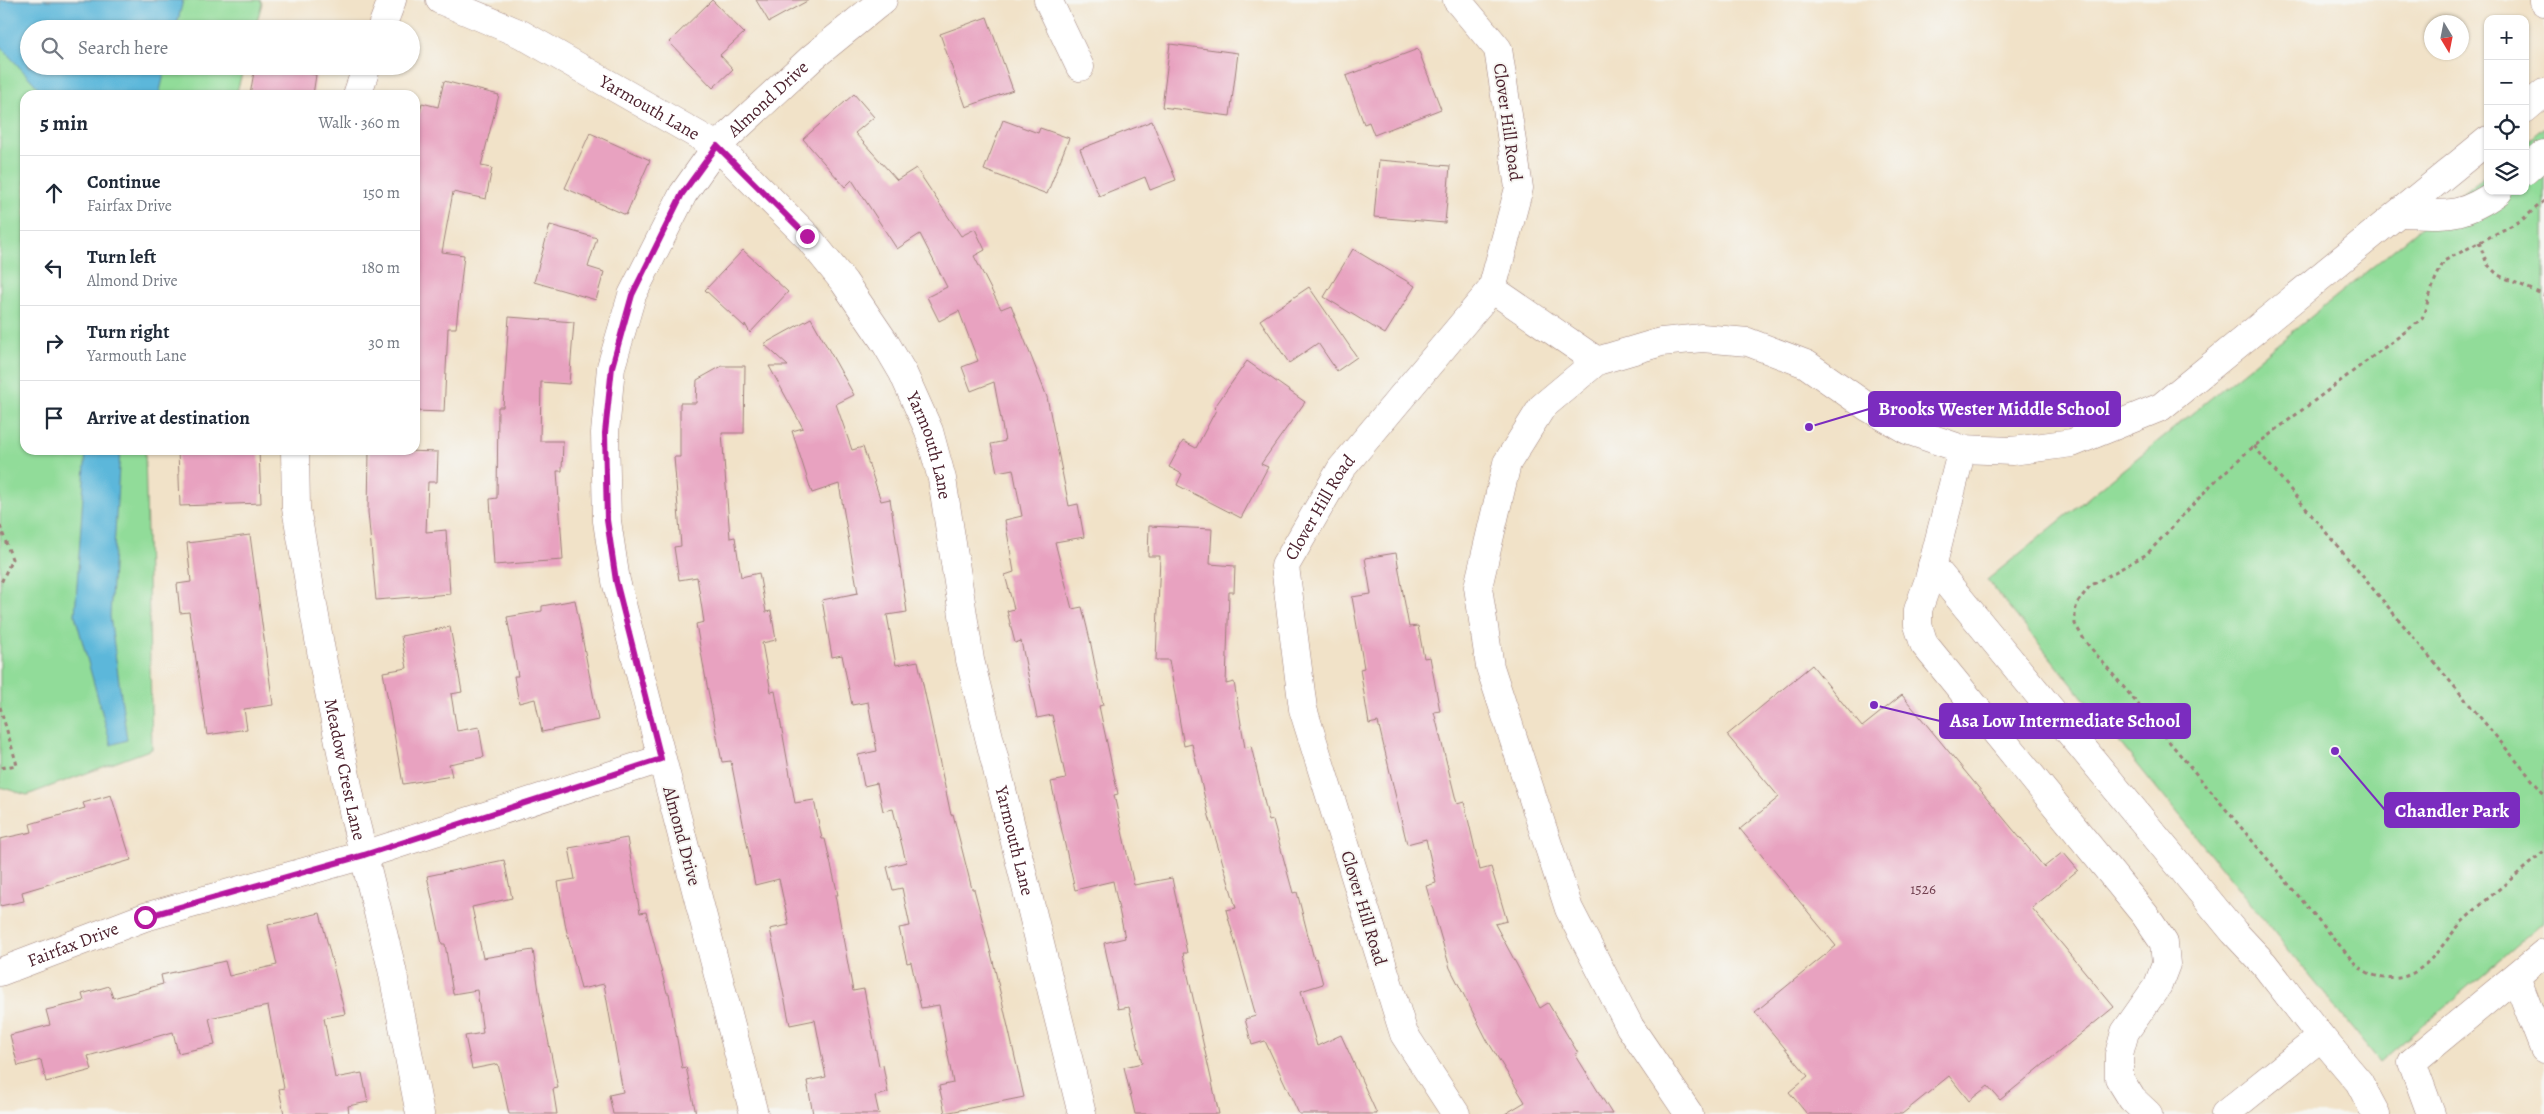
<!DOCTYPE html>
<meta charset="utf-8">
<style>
:root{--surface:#fff;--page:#f2f2f3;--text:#1f2937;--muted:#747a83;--line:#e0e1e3}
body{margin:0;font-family:Alegreya,serif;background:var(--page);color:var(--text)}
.controls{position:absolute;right:15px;top:15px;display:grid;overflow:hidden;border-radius:10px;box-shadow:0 1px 4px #0004}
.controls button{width:45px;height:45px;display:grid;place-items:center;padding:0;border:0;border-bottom:1px solid var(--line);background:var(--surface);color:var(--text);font:25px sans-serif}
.compass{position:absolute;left:2424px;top:15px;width:45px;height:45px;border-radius:50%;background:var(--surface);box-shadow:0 1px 4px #0004;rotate:170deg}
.stop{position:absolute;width:15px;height:15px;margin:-11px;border:4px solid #b5179e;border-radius:50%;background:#fff}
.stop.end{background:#b5179e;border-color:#fff;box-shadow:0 1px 5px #0008}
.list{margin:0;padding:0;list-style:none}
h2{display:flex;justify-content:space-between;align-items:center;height:65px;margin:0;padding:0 20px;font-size:21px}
h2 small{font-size:16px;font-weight:400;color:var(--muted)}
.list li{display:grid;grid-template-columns:32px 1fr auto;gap:15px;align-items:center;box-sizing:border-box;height:75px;padding:0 20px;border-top:1px solid var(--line)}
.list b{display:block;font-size:19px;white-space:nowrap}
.list p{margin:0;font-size:16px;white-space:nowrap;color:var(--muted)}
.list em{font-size:16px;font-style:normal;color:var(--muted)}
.icon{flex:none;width:28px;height:28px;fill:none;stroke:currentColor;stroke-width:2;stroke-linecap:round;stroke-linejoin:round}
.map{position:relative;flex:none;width:2544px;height:1114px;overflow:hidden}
.search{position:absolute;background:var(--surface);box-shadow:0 1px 4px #0004;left:20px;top:20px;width:400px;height:55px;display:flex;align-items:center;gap:12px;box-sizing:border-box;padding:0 18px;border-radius:28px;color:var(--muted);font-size:19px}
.panel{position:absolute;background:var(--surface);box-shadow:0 1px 4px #0004;left:20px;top:90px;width:400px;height:365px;border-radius:15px}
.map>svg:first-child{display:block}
</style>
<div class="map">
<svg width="2544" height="1114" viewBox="0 0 2544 1114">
<rect width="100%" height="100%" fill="#f6f6f2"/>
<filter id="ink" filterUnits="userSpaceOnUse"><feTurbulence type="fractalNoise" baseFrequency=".02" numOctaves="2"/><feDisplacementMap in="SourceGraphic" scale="10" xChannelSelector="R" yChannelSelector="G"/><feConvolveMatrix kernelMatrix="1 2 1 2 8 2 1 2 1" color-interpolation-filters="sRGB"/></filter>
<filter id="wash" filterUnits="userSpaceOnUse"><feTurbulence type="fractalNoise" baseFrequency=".0096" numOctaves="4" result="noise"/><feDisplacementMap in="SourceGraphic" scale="20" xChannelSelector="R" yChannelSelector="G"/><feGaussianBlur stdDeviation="1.12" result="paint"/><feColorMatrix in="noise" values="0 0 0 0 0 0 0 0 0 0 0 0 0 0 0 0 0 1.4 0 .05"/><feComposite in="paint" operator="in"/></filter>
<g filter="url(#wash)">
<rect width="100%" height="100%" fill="#f1e2c8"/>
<!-- green -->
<path fill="#91dc99" stroke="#6e7e62" d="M 0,0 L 260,0 L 262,3 L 255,29 L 29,29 L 29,66 L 244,66 L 236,95 L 25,95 L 25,450 L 145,450 L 152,749 L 27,795 L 0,787 Z
M 2544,127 L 2544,921 L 2380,1062 L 1987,580 L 2488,173 L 2488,191 L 2525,191 L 2525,143 Z"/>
<!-- water -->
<path fill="#5cb7da" stroke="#536b82" d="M 0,0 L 183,0 L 176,29 L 29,29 L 29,66 L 166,66 L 159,95 L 45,95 L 0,46 Z
M 86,450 L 120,450 L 110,616 L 127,740 L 111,745 L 75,615 Z"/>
<g id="blocks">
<!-- building -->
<path fill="#e8a2c0" d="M 712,0 L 744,33 L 720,55 L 733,69 L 713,88 L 669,42 Z
M 756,0 L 809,0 L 769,22 Z
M 987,17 L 1013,90 L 966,107 L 940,34 Z
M 1170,44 L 1238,53 L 1230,116 L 1162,107 Z
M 1418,49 L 1441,109 L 1374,135 L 1369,122 L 1364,124 L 1346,76 Z
M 255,66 L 298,66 L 298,71 L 316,75 L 313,95 L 250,95 Z
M 444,81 L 499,95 L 481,166 L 492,168 L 486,199 L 453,192 L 442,252 L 464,255 L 456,328 L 448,328 L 444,412 L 415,411 L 415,131 L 422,103 L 438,107 Z
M 854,94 L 874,117 L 855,133 L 897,180 L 916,168 L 961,236 L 975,229 L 985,250 L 974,256 L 1001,309 L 1011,305 L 1047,397 L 1069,506 L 1078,504 L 1084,537 L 1055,542 L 1072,609 L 1082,607 L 1090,640 L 1103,705 L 1099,706 L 1118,794 L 1114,795 L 1134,885 L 1172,878 L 1187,953 L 1183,953 L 1219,1114 L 1135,1114 L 1124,1067 L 1142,1063 L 1129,1007 L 1118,1009 L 1104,943 L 1125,938 L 1113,881 L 1075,890 L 1051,782 L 1066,779 L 1052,715 L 1037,718 L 1021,641 L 1015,643 L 1007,611 L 1014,609 L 1005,575 L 1014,572 L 1005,520 L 1022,516 L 1013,469 L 997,472 L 991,444 L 1005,441 L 994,382 L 971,391 L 962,367 L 978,361 L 959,311 L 939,321 L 927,297 L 947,287 L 920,234 L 897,249 L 852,180 L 845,187 L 803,139 Z
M 1003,120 L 1038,133 L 1040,128 L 1069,138 L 1047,194 L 984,170 Z
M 1152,121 L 1176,180 L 1150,190 L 1145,177 L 1099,196 L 1080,149 Z
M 590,133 L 650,160 L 626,215 L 565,188 Z
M 1379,160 L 1450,166 L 1445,223 L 1374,217 Z
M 550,225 L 597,238 L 588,267 L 604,272 L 596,300 L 534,282 Z
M 1353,249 L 1415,286 L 1385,334 L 1324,297 Z
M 743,250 L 788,292 L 750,333 L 745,324 L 745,327 L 705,290 Z
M 1309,287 L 1357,357 L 1337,371 L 1318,343 L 1289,363 L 1260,320 Z
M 509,317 L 574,322 L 569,384 L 541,382 L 540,441 L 563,441 L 562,471 L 557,471 L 563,560 L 494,565 L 490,499 L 497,498 L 498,407 L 503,407 Z
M 811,318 L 854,395 L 836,404 L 852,450 L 863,447 L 881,501 L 890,499 L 907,612 L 887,615 L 896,665 L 918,661 L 951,815 L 953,814 L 972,889 L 974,889 L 993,961 L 1024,1097 L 945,1113 L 939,1086 L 953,1083 L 939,1005 L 921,1008 L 911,962 L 907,963 L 899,928 L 910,926 L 902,888 L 893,890 L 887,867 L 906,862 L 893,809 L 883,811 L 877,783 L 864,786 L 858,755 L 877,751 L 868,702 L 852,705 L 842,655 L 832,657 L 822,600 L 858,593 L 839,484 L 812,493 L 792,431 L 803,428 L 769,366 L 788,366 L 764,344 Z
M 1247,361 L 1305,402 L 1261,464 L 1268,467 L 1241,518 L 1177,485 L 1182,474 L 1169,467 L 1183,441 L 1196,448 L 1216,410 L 1214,408 Z
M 722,366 L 745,366 L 744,433 L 722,433 L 730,538 L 735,537 L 741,577 L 759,573 L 766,612 L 771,611 L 776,640 L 762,643 L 771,692 L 775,691 L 795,803 L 814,800 L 822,839 L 825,839 L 838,895 L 835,895 L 853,991 L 864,989 L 879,1066 L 883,1065 L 888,1093 L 875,1096 L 879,1114 L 813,1114 L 807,1081 L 826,1077 L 815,1020 L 790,1025 L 770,929 L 789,925 L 779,879 L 755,885 L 731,761 L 722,762 L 706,680 L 696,624 L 704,622 L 697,577 L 679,580 L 674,547 L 681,546 L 674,457 L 680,457 L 680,403 L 696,403 L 697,380 Z
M 178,450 L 259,450 L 261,503 L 180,506 Z
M 369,450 L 438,452 L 437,482 L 428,482 L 426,532 L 446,530 L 450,594 L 376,600 L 368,512 Z
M 1149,526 L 1212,529 L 1210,564 L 1235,566 L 1234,592 L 1229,592 L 1226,684 L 1234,682 L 1245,748 L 1251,746 L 1269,821 L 1273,820 L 1293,893 L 1297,892 L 1314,959 L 1316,958 L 1323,984 L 1301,991 L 1317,1046 L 1341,1035 L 1377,1114 L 1299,1114 L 1265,1041 L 1252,1045 L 1245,1019 L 1256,1016 L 1226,910 L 1236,908 L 1209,816 L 1192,744 L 1184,746 L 1169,660 L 1156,660 L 1160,556 L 1148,556 Z
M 250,535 L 273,705 L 244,709 L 247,729 L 207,735 L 189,612 L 180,613 L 177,584 L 191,582 L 187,543 Z
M 1396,553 L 1409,627 L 1418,626 L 1424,658 L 1430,657 L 1440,711 L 1434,712 L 1457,804 L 1464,802 L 1480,870 L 1491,867 L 1507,921 L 1495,924 L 1540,1008 L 1548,1003 L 1578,1053 L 1575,1054 L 1612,1114 L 1505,1114 L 1525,1102 L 1487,1040 L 1450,968 L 1426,886 L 1436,883 L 1426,839 L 1407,844 L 1378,722 L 1369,724 L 1360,669 L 1364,668 L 1352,597 L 1371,594 L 1365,558 Z
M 575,600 L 598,720 L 542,732 L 535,699 L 519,703 L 514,676 L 518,676 L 507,617 L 542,611 L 542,606 Z
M 450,627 L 462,692 L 451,694 L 457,731 L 479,727 L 484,757 L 449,764 L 452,776 L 403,784 L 383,672 L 407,668 L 401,636 Z
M 1812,665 L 1862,727 L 1902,695 L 2044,867 L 2063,852 L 2078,870 L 2032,908 L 2114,1007 L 2000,1100 L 1988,1086 L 1969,1101 L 1949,1076 L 1902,1114 L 1807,1114 L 1789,1092 L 1808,1076 L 1755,1012 L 1836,946 L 1740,829 L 1779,797 L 1727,735 Z
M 111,795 L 131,860 L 22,892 L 24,901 L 0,906 L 0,839 L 32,832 L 30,824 L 85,808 L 83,803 Z
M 627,838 L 640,913 L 646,912 L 667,993 L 669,993 L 682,1068 L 686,1067 L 696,1114 L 613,1114 L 609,1095 L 623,1092 L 604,984 L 581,989 L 566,928 L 558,882 L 575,879 L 569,848 Z
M 504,860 L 512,898 L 472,907 L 483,958 L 533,950 L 541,1005 L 558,1088 L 553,1089 L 557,1114 L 509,1114 L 498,1064 L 472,1069 L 465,1036 L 483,1033 L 477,990 L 453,994 L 445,944 L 442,944 L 427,876 Z
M 320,913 L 345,1014 L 324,1018 L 335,1078 L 362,1073 L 368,1102 L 348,1106 L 349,1114 L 284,1114 L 279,1089 L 284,1088 L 268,1006 L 209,1018 L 215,1045 L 178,1053 L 173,1032 L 88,1056 L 92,1070 L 46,1082 L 41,1060 L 18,1066 L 10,1035 L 50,1025 L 46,1010 L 84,1001 L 82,994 L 109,986 L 113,998 L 163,984 L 161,975 L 225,961 L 229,976 L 277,965 L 268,925 Z"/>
</g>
</g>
<g filter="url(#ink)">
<use href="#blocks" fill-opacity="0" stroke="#9e807a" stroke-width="1"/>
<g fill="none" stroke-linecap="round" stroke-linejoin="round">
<defs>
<g id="minor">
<path id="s1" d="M 440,0 L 521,34 L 717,146 L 807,236 L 844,282 L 886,344 L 903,373 L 929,431 L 942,479 L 970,660 L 1082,1114"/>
<path d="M 1048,0 L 1080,67"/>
<path d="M 2544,0 L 2544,2"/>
<path d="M 381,29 L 392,0"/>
<path d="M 357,95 L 367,66"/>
<path d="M 2525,109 L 2544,93"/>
<path d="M 2525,171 L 2544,154"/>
<path d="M 2400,213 C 2446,214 2460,219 2499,191"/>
<path d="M 1492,289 L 1597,361"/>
<path d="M 1962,449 L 1929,579 L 1918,610 L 1918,625 L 1924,644 L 2145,915 L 2164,943 L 2166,964 L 2158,985 L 2125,1032 L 2119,1054 L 2119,1078 L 2132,1099 L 2148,1114"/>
<path id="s2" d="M 295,450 L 296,508 L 323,662 L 354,816 L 392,969 L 420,1114"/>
<path d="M 1932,565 L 2234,932 L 2264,964 L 2321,1037 L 2225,1114"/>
<path id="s3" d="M 0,972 L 145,917 L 364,855 L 661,759"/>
<path d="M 2516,977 L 2544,1049"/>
<path d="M 2321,1037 L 2359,1082 L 2376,1114"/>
<path id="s4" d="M 754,1114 L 616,581 L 607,521 L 605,433 L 611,367 L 632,295 L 683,194 L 717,146 L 813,57 L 883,0"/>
<path id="s5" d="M 1456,1114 L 1404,1034 L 1303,709 L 1285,566 L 1341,469 L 1492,289 L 1519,188 L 1498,49 L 1457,0"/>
<path d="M 1689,1114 L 1630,1027 L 1569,909 L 1490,667 L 1478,587 L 1507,463 L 1542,407 L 1597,361 L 1661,342 L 1702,338 L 1748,342 L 1806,364 L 1869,408 L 1907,430 L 1962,449 L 2012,451 L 2072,443 L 2161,407 L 2488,140"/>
<path d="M 2431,1114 L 2412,1062 L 2544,953"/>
</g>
</defs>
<!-- minor casing -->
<use href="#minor" stroke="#9e807a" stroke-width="29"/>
<!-- path -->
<path stroke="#9e807a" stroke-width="3" stroke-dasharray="4 4" stroke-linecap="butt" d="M 2544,201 L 2522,220 L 2444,261 L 2435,280 L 2422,319 L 2248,451 L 2211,485 L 2147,554 L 2090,586 L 2077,603 L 2075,613 L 2075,624 L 2085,641 L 2357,966 C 2374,978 2392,983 2411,974 C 2432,964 2446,939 2462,922 C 2488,897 2517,875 2544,851
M 2479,242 L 2487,264 L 2498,275 L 2544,295
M 2254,446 L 2544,794
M 0,526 L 12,559 L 0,585
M 0,707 L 17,765 L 0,768"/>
<!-- minor -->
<use href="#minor" stroke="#fff" stroke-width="28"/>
</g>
</g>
<g fill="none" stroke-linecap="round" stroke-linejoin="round" filter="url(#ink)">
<!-- route -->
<path stroke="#b5179e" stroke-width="6" d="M 145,917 L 364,855 L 661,759 L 616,581 L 607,520 L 605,433 L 612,367 L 632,295 L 682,194 L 717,146 L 807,236"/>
</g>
<g text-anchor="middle" stroke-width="4" stroke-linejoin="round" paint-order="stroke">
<!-- number labels -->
<g font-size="15" fill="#724050">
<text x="1923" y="894">1526</text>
</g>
<!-- street labels -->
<g font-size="18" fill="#4a1f2b" stroke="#f6f6f2">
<text dy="6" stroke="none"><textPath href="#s4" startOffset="1082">Almond Drive</textPath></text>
<text dy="6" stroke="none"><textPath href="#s1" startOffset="236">Yarmouth Lane</textPath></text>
<text transform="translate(1508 122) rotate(82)" y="6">Clover Hill Road</text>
<text dy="6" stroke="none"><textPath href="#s1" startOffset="686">Yarmouth Lane</textPath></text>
<text dy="6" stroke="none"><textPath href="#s5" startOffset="648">Clover Hill Road</textPath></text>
<text dy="6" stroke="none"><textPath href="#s2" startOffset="324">Meadow Crest Lane</textPath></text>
<text transform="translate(682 836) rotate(75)" y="6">Almond Drive</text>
<text dy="6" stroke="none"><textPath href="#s1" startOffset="1091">Yarmouth Lane</textPath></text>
<text transform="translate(1364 908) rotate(73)" y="6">Clover Hill Road</text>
<text dy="6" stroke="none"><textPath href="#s3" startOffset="78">Fairfax Drive</textPath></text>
</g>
</g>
<!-- callouts -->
<path fill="none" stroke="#7b2cbf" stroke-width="2" d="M1809 427L1869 409M1874 705L1940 721M2335 751L2385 810"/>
<g fill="#7b2cbf" stroke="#f6f6f2" stroke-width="2">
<circle cx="1809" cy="427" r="5"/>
<circle cx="1874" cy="705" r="5"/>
<circle cx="2335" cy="751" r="5"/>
</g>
<g fill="#7b2cbf" stroke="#7b2cbf" stroke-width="2">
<rect x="1869" y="392" width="251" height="34" rx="5"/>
<rect x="1940" y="704" width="250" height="34" rx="5"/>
<rect x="2385" y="793" width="134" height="34" rx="5"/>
</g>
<g font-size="19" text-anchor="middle" font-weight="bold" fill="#fff">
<text x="1994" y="415">Brooks Wester Middle School</text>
<text x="2065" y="727">Asa Low Intermediate School</text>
<text x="2452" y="817">Chandler Park</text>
</g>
</svg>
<div class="controls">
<button>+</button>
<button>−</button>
<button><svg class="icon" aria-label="locate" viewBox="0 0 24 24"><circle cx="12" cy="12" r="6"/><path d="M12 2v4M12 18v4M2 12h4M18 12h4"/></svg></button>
<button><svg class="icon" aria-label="layers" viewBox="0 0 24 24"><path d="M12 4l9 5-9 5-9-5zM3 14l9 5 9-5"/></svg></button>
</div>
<svg class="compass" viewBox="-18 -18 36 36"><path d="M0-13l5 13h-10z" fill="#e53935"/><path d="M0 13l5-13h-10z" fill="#747a83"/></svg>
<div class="stop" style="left:145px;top:917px"></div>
<div class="stop end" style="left:807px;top:236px"></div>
<div class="search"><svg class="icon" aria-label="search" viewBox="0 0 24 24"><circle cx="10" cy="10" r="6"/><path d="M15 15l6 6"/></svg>Search here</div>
<section class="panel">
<h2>5 min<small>Walk · 360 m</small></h2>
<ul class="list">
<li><svg class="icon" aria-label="ahead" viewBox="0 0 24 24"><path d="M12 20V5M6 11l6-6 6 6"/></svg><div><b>Continue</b><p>Fairfax Drive</p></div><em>150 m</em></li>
<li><svg class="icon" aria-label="left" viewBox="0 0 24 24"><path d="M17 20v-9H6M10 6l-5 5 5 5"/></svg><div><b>Turn left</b><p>Almond Drive</p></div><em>180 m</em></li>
<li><svg class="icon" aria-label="right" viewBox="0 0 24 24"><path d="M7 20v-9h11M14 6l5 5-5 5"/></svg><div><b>Turn right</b><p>Yarmouth Lane</p></div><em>30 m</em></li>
<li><svg class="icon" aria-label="arrive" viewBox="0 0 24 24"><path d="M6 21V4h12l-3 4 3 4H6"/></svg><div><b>Arrive at destination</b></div></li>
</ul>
</section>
</div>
